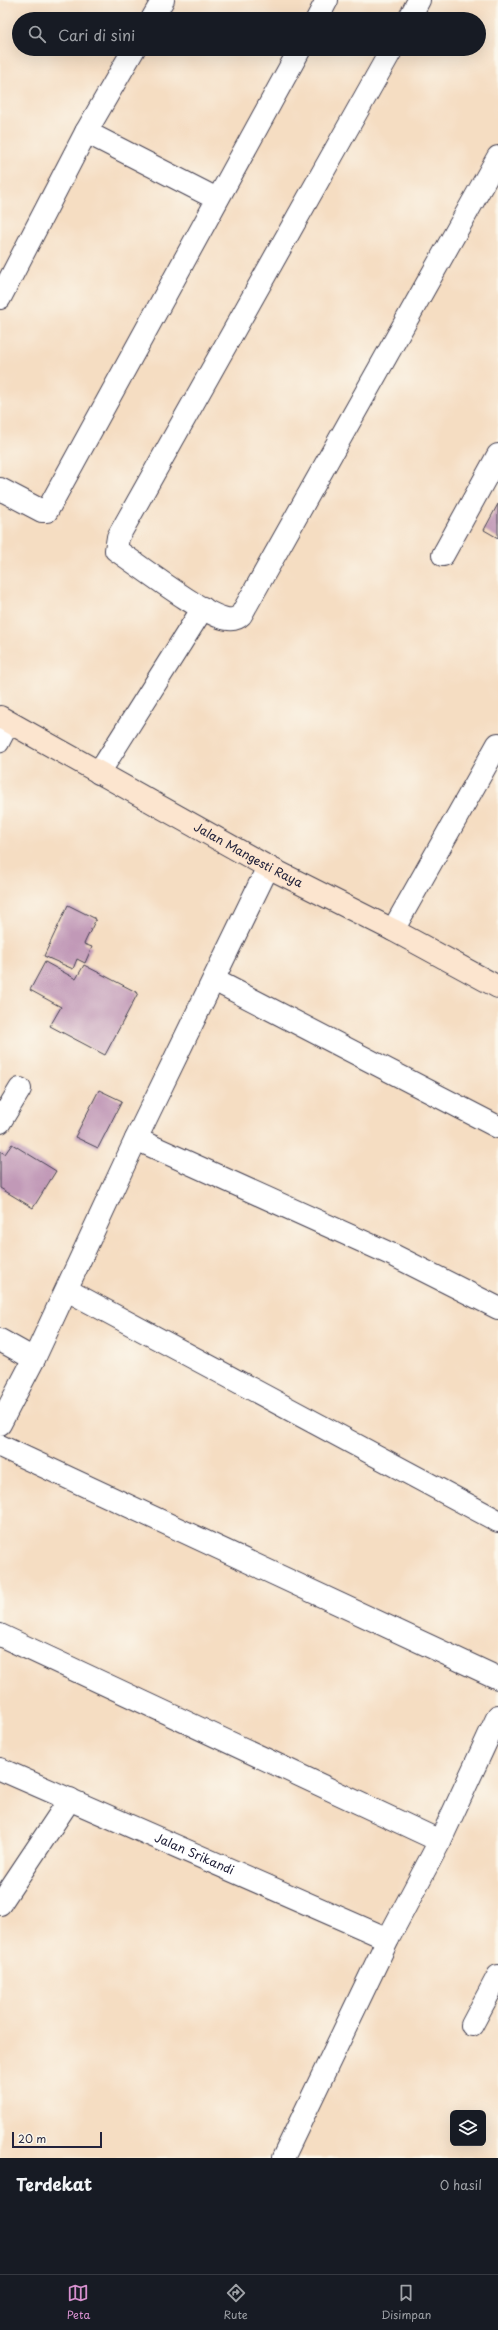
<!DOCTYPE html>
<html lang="id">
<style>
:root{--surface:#171b24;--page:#242831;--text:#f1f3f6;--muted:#9ea1a6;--line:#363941;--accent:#d690ce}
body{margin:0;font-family:"Playpen Sans",sans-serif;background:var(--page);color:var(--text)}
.controls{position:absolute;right:12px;bottom:12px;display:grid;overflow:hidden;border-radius:6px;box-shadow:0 4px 16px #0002}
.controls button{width:36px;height:36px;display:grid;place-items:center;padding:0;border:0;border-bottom:1px solid var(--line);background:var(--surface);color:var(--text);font:20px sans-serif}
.scale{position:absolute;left:12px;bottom:10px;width:90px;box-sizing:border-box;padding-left:4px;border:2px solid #22223b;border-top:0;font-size:11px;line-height:14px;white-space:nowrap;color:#22223b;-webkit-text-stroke:3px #fbf7ec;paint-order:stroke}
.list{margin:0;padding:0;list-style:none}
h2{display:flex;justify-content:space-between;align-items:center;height:52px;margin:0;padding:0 16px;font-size:17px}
h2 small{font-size:13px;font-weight:400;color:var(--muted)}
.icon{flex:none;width:22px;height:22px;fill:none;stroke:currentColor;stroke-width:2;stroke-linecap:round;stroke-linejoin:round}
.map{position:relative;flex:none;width:498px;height:2158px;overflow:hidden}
.search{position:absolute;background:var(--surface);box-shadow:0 4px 16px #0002;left:12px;right:12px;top:12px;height:44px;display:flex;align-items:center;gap:10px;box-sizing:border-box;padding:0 14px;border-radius:22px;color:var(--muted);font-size:15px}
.sheet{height:116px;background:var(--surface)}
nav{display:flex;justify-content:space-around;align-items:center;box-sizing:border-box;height:56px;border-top:1px solid var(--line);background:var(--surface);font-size:11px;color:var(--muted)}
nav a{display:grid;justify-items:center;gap:2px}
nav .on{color:var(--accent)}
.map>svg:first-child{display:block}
</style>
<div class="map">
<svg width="498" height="2158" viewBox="0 0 498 2158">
<rect width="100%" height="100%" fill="#fbf7ec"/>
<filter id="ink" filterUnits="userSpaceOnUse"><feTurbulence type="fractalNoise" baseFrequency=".025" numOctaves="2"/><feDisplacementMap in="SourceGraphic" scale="8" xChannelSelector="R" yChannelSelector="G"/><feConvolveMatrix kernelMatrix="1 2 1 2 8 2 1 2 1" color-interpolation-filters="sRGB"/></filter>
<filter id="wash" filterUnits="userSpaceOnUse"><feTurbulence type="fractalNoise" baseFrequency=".012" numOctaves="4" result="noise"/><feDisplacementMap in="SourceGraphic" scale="16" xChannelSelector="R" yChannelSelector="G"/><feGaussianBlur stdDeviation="0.9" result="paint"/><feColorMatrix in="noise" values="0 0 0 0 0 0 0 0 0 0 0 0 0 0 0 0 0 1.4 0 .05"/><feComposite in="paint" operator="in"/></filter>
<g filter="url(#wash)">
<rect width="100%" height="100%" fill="#f5ddc2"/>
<g id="blocks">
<!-- building -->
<path fill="#c199b7" d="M 498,504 L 498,538 L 484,530 Z
M 68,905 L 96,919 L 84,944 L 92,947 L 85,963 L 77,959 L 73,969 L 44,956 Z
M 45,962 L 76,979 L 84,965 L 138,993 L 105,1055 L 50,1026 L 61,1007 L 30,990 Z
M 99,1090 L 122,1101 L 98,1148 L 75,1137 Z
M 12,1144 L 56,1171 L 33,1208 L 0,1188 L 0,1151 L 5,1154 Z"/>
</g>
</g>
<g filter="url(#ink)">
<use href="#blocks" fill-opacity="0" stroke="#423e4f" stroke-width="1"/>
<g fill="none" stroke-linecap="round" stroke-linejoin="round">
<defs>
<path id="lane" d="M 0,744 L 11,723"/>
<g id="street">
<path d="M 152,19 L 163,0"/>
<path d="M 317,19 L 327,0"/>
<path d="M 409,19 L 419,0"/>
<path d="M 392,49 L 118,537 L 116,550 C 140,566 203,615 227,619 C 233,620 237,619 241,615 L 498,157"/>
<path d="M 86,132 L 217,199"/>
<path d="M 0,298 L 86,132 L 134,49"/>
<path d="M 0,489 L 42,511 L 47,511 L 300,49"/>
<path d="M 443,555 L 498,455"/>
<path d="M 99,773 L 203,608"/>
<path d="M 393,930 L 498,744"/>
<path d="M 214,980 L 498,1127"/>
<path d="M 0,1122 L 20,1089"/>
<path d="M 136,1139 L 395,1256 L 498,1308"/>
<path d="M 67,1290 L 498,1521"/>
<path d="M 0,1340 L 34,1359"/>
<path d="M 0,1424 L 34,1359 L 136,1139 L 268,867"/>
<path d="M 0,1446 L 498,1678"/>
<path d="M 0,1635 L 440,1841"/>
<path id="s1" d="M 0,1769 L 388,1939"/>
<path d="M 0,1904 L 70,1799"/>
<path d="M 472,2025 L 498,1976"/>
<path d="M 283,2158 L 388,1939 L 440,1841 L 498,1716"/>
</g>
<g id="secondary">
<path id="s2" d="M 0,717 L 268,867 L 393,930 L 498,987"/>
</g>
</defs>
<!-- lane casing -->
<use href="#lane" stroke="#423e4f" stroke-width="19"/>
<!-- street casing -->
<use href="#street" stroke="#423e4f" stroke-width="24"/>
<!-- secondary casing -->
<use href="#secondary" stroke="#423e4f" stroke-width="24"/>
<!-- lane -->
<use href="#lane" stroke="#fff" stroke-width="17"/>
<!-- street -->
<use href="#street" stroke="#fff" stroke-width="22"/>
<!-- secondary -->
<use href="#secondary" stroke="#fce5cf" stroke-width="22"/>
</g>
</g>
<g text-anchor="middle" stroke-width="3" stroke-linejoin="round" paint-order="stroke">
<!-- street labels -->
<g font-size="12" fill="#22223b" stroke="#fbf7ec">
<text dy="4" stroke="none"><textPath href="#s2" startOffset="284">Jalan Mangesti Raya</textPath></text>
<text dy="4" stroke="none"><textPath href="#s1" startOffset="212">Jalan Srikandi</textPath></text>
</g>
</g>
</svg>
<div class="controls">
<button><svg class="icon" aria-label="layers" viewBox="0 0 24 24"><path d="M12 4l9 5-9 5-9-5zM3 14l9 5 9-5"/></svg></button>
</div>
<div class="scale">20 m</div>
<div class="search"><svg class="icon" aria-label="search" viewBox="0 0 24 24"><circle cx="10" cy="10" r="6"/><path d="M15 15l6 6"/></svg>Cari di sini</div>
</div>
<section class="sheet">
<h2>Terdekat<small>0 hasil</small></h2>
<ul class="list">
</ul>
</section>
<nav>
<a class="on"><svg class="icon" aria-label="map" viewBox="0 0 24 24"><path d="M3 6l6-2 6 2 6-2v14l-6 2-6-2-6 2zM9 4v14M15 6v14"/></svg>Peta</a>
<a><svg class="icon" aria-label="directions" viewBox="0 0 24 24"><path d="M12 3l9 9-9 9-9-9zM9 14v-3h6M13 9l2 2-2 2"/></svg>Rute</a>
<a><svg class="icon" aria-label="saved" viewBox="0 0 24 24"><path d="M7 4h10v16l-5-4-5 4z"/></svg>Disimpan</a>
</nav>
